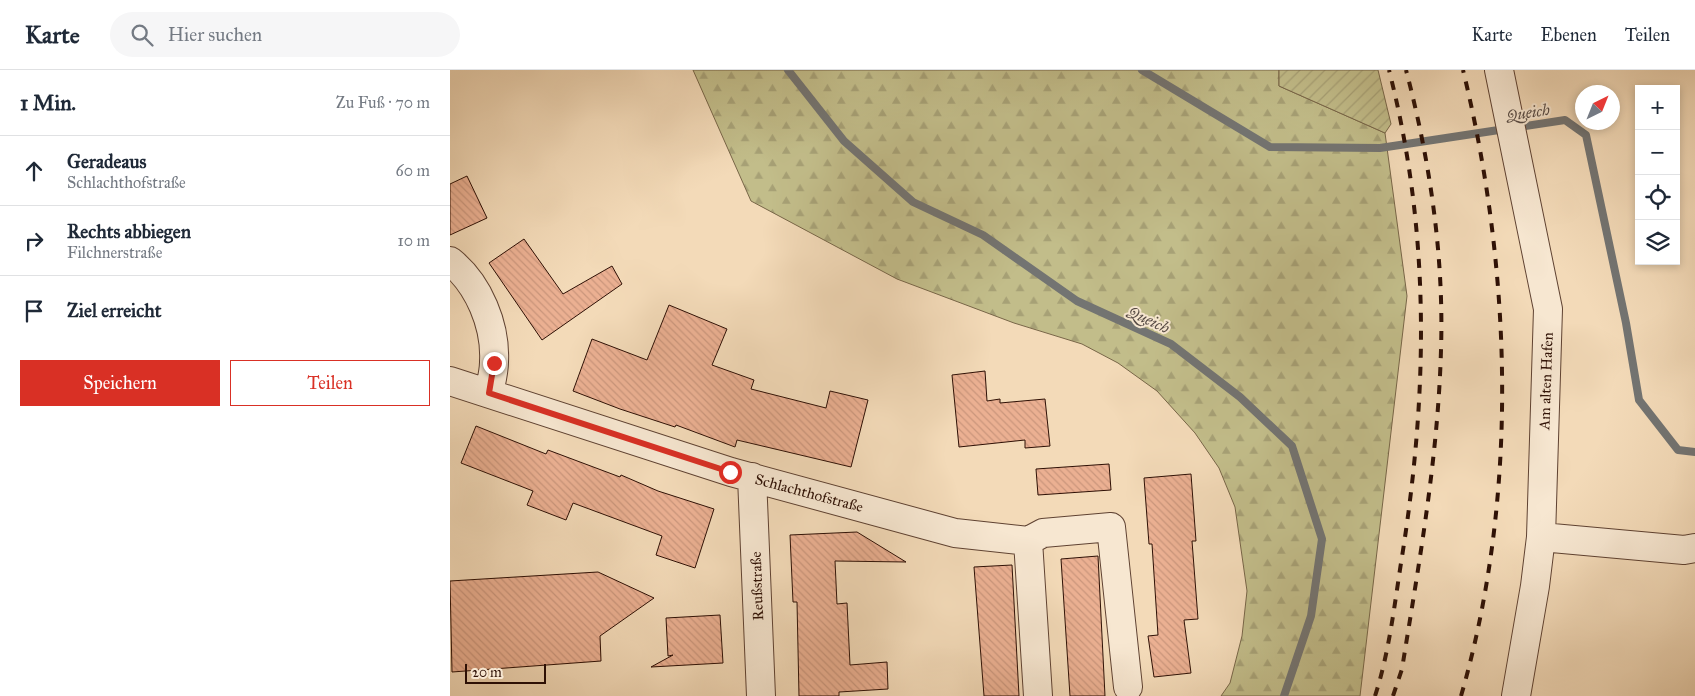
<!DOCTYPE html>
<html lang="de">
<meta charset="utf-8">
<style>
:root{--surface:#fff;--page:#f6f6f7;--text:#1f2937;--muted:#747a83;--line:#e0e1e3;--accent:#d93025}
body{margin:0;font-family:"IM FELL Great Primer",serif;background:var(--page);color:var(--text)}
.controls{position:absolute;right:15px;top:15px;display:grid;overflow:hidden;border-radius:0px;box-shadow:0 2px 8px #0003}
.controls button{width:45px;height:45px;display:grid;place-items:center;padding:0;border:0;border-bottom:1px solid var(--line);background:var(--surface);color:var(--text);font:25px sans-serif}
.compass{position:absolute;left:1125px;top:15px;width:45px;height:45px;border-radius:50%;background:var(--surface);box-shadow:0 2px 8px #0003;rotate:43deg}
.scale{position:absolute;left:15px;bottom:12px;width:81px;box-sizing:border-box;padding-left:5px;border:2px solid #2e1005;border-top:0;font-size:14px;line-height:18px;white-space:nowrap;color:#2e1005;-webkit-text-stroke:4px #f7e7d1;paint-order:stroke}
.stop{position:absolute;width:15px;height:15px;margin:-11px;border:4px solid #d93025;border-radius:50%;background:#fff}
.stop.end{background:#d93025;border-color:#fff;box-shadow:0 1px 5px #0008}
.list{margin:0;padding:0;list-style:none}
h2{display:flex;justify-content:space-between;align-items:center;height:65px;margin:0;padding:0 20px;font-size:21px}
h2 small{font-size:16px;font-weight:400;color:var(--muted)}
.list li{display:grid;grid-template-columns:32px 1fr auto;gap:15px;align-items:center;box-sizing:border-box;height:70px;padding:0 20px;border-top:1px solid var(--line)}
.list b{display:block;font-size:19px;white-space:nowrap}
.list p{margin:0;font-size:16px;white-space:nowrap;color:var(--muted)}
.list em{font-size:16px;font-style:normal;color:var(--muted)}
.actions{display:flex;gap:10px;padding:15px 20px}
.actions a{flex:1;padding:11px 0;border:1px solid var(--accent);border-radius:0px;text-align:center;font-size:18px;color:var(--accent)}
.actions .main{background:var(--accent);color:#fff}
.icon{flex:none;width:28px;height:28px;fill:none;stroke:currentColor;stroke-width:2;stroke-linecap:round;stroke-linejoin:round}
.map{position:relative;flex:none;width:1245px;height:626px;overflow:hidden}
header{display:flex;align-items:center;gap:30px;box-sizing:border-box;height:70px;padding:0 25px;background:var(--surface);border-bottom:1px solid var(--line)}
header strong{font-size:24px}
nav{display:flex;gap:28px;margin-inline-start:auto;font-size:18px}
.search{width:350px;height:45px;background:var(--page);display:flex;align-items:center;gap:12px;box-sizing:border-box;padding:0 18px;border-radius:28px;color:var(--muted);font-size:19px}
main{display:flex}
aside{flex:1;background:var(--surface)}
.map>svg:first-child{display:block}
</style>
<header>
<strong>Karte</strong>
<div class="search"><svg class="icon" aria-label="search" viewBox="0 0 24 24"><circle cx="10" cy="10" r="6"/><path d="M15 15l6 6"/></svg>Hier suchen</div>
<nav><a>Karte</a><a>Ebenen</a><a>Teilen</a></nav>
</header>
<main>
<aside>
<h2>1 Min.<small>Zu Fuß · 70 m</small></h2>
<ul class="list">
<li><svg class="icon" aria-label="ahead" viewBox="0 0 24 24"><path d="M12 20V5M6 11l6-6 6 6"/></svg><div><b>Geradeaus</b><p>Schlachthofstraße</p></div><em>60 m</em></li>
<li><svg class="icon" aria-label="right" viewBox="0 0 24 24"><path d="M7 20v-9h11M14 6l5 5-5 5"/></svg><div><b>Rechts abbiegen</b><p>Filchnerstraße</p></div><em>10 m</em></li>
<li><svg class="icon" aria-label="arrive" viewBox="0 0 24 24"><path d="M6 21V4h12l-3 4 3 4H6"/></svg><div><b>Ziel erreicht</b></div></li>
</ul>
<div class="actions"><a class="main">Speichern</a><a>Teilen</a></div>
</aside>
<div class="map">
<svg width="1245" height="626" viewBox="0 0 1245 626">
<defs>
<pattern id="forest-firs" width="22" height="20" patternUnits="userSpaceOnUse" patternTransform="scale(1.25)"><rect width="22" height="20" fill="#c2bd8a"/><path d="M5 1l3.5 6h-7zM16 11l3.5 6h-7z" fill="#a7a176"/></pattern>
<pattern id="garden-furrows" width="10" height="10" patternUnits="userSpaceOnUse" patternTransform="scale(1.25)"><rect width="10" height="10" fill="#c2bd8a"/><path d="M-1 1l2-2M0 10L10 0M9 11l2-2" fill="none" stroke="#a7a176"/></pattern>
<pattern id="building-back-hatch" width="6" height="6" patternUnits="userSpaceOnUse" patternTransform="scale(1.25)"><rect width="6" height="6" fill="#ebb092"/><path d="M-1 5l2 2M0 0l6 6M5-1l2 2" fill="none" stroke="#ca967c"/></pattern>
</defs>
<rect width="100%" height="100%" fill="#f3dab8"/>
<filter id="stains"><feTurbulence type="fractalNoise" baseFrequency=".004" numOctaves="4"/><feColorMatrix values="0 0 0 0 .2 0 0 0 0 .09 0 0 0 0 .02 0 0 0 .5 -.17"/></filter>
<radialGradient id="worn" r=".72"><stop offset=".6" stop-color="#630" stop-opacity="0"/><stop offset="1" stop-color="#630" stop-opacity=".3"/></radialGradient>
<!-- forest -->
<path fill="url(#forest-firs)" stroke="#786648" d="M 243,0 L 829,0 L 829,16 L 935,63 L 957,226 L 910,626 L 771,626 L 780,613 L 792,566 L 797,521 L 785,437 L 769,398 L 745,363 L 707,321 L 668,293 L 632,274 L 564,253 L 447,209 L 301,131 Z"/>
<!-- garden -->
<path fill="url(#garden-furrows)" stroke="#786648" d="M 829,0 L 928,0 L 941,54 L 935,63 L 829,16 Z"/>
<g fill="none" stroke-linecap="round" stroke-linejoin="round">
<!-- stream -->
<path stroke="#737472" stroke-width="8" d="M 338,0 L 394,71 L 463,132 L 533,165 L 627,231 L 721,274 L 790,327 L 842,376 L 872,469 L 861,546 L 834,626
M 692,0 L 820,77 L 930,78 L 1115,50 L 1136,65 L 1176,253 L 1189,330 L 1228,380 L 1245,382"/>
</g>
<!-- building -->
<path fill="url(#building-back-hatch)" stroke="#2e1005" d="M 17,106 L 37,148 L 0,165 L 0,114 Z
M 74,169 L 113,224 L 162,196 L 172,214 L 92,270 L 39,193 Z
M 219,235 L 277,259 L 262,295 L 304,310 L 301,319 L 376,338 L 380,321 L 418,330 L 401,397 L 287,370 L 285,377 L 226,355 L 225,357 L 170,339 L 123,321 L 142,269 L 197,290 Z
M 535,301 L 537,331 L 550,329 L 550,333 L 595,329 L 600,376 L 575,378 L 575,370 L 509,377 L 502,305 Z
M 26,356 L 96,384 L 98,380 L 170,407 L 171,405 L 208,421 L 264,439 L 245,498 L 206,485 L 212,466 L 123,433 L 116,450 L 77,435 L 83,421 L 11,393 Z
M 659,394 L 661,420 L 588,425 L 586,399 Z
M 741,404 L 746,471 L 742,471 L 748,549 L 734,550 L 741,603 L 704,607 L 698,566 L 708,565 L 702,474 L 699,474 L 694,408 Z
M 407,462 L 456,492 L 385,491 L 387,534 L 397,533 L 400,595 L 437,592 L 438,619 L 389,622 L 389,626 L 349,626 L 347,532 L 343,532 L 340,465 Z
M 648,486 L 655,626 L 620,626 L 611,489 Z
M 562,495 L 569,626 L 534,626 L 524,497 Z
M 148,502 L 204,528 L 150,566 L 151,591 L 2,602 L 0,511 Z
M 270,545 L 273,593 L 201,597 L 223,585 L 218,586 L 216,548 Z"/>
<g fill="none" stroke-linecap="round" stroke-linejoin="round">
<defs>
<path id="minor" d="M 1049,0 L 1098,239 L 1091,467 L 1085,516 L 1066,626
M 0,191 C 29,214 46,256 44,292 C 44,302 41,313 39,323
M 0,311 L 281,402 L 505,463 L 578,471 L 593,463 L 661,457 L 678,617
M 302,407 L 311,626
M 1091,467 L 1234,480 L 1245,478
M 578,471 L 588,626"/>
</defs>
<!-- minor casing -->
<use href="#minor" stroke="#5f4232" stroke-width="30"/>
<!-- minor -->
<use href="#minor" stroke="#f7e7d1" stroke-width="28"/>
<!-- rail -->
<path stroke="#2e1005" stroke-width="4" stroke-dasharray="9 9" stroke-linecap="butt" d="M 925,626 C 939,583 944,538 951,493 C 978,326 981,164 939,0
M 943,626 L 952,599 C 969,493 988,388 991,280 C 994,186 980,91 956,0
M 1011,626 C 1069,426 1062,201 1013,0"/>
</g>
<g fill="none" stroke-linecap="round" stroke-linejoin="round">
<!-- route -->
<path stroke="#d93025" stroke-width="6" d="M 44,293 L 39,323 L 280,402"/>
</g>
<g text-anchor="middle" stroke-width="4" stroke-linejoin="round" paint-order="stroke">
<!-- street labels -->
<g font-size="15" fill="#2e1005" stroke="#f7e7d1">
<text transform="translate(1096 311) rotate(-88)" y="5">Am alten Hafen</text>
<text transform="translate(359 423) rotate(15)" y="5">Schlachthofstraße</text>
<text transform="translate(307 516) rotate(-92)" y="5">Reußstraße</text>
</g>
<!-- water labels -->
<g font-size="16" font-style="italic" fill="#564a44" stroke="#f7e7d1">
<text transform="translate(1078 42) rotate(-9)" y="6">Queich</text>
<text transform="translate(699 249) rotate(25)" y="6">Queich</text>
</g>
</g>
<rect width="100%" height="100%" filter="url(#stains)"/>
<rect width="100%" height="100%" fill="url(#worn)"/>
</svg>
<div class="controls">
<button>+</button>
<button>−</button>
<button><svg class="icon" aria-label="locate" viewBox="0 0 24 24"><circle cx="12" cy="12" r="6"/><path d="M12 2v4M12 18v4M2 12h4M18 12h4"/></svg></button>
<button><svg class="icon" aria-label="layers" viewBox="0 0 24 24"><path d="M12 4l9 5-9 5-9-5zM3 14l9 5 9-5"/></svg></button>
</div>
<svg class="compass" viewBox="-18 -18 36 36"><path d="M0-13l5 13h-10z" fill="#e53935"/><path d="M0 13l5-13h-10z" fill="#747a83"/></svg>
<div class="scale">20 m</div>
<div class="stop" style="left:280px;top:402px"></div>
<div class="stop end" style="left:44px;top:293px"></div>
</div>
</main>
